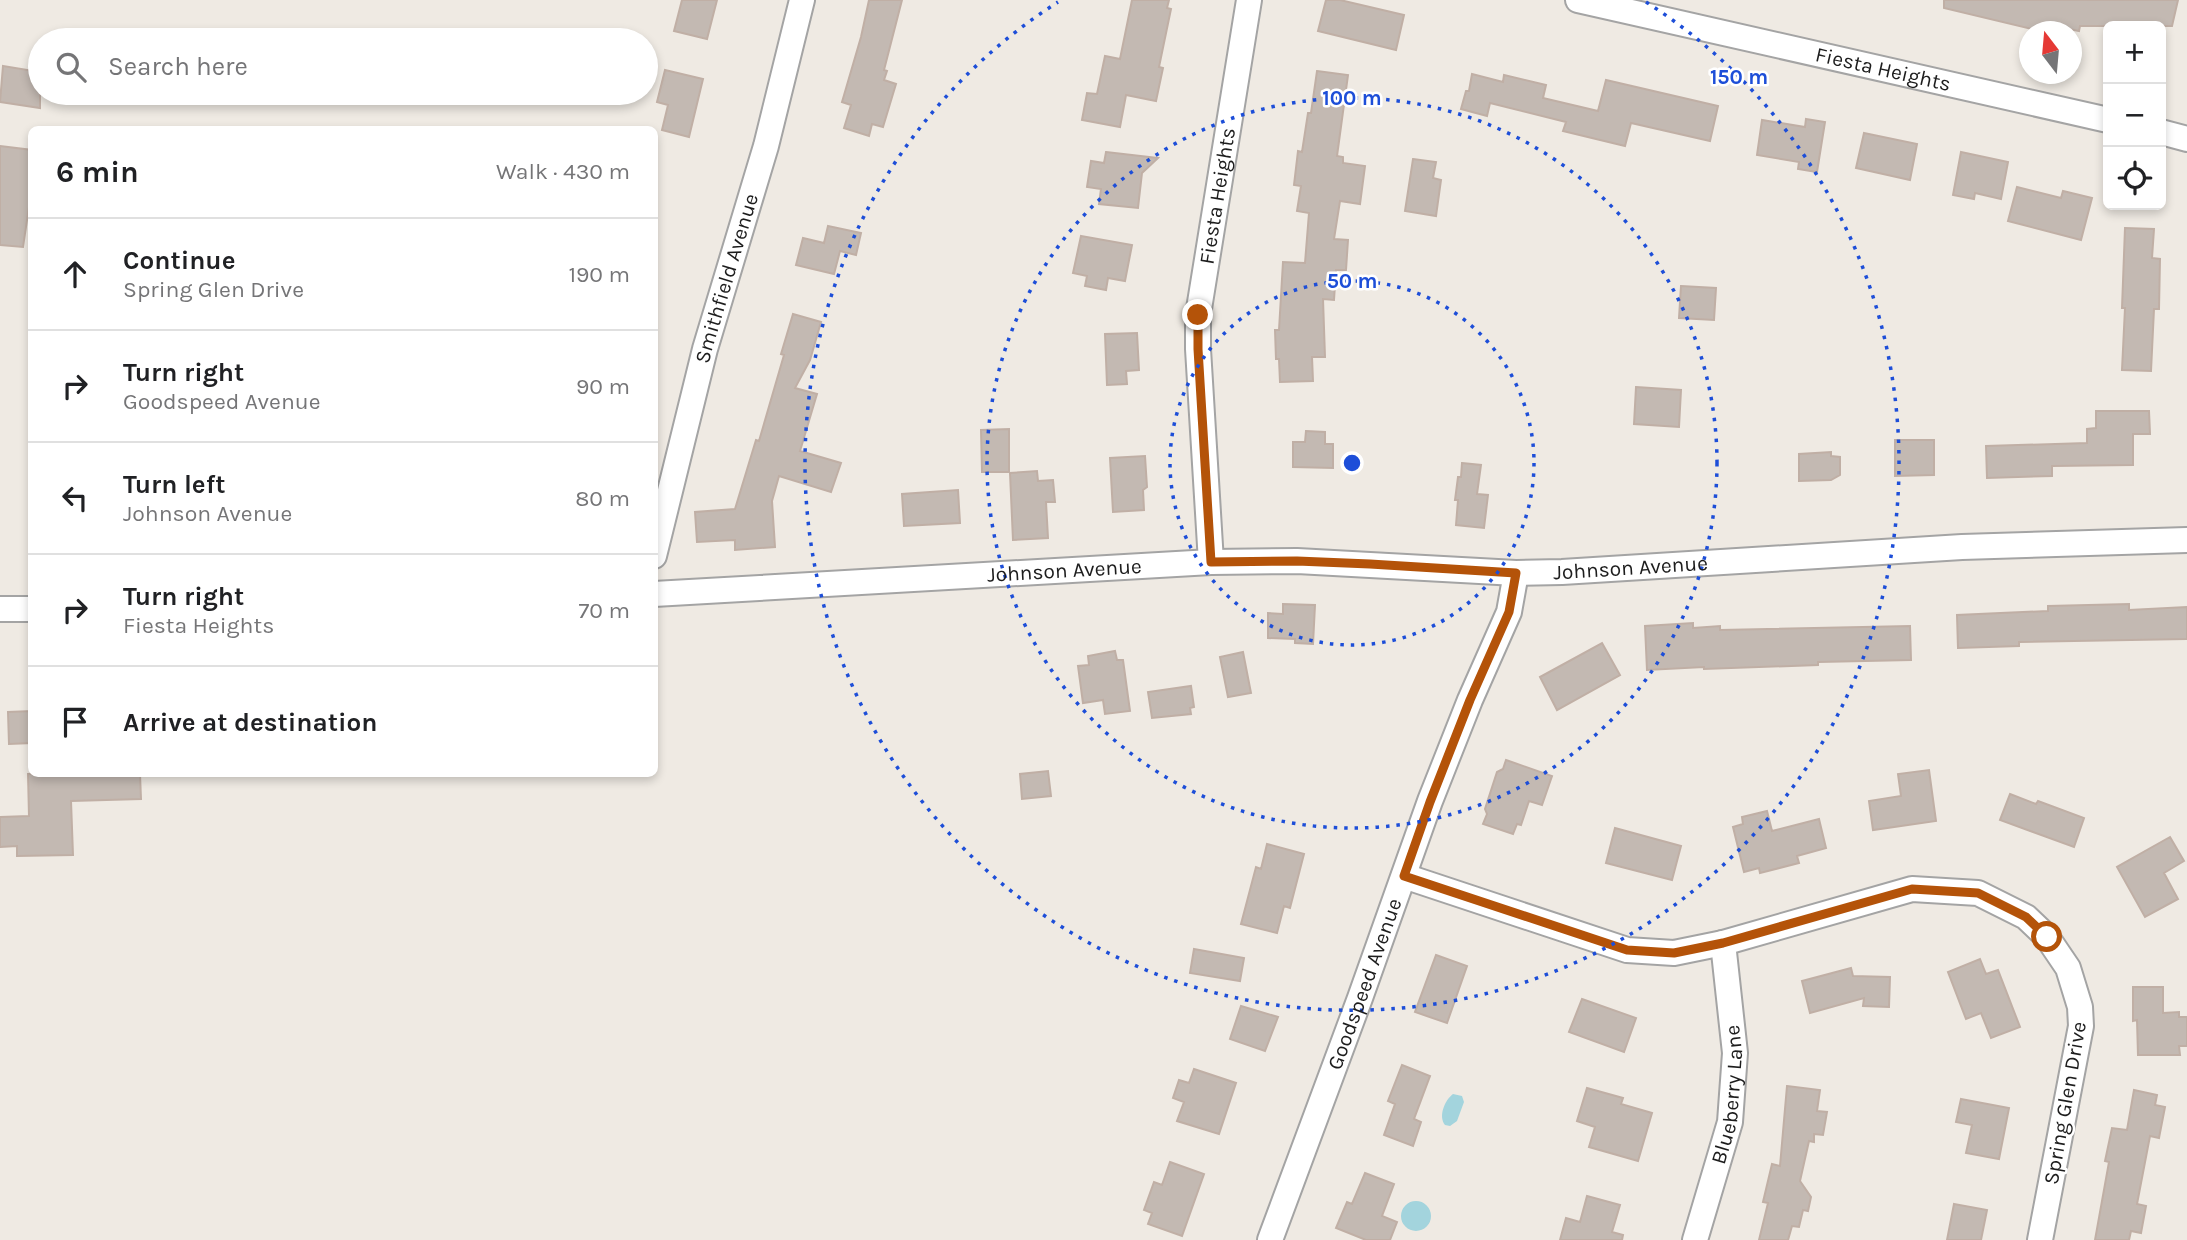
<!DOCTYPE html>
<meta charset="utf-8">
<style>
:root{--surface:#fff;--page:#f2f2f2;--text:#202124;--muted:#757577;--line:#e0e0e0}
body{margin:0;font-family:Karla,sans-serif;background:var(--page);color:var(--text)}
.controls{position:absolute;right:21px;top:21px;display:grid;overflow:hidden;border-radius:10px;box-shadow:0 4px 10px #0003}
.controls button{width:63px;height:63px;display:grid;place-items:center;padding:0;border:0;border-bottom:2px solid var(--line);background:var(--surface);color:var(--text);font:35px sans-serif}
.compass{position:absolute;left:2019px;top:21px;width:63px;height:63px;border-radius:50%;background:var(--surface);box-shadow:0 4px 10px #0003;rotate:344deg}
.stop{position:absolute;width:21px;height:21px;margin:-16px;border:5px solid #b45309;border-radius:50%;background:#fff}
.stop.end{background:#b45309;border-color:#fff;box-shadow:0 2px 7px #0008}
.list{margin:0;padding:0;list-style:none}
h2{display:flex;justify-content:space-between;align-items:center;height:91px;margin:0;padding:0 28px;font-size:30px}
h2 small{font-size:23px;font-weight:400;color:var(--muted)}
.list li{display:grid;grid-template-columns:46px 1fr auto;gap:21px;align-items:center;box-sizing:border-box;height:112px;padding:0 28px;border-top:2px solid var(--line)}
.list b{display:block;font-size:26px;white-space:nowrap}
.list p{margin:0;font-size:23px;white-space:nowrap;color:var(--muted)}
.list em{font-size:23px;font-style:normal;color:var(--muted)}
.icon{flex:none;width:38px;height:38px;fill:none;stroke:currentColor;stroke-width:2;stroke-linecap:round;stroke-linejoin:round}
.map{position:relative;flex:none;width:2187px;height:1240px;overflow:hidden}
.search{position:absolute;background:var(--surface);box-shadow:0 4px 10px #0003;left:28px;top:28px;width:630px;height:77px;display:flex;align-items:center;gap:18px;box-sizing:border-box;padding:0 24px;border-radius:38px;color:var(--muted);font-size:26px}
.panel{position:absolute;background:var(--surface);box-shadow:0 4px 10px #0003;left:28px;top:126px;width:630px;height:651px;border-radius:10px}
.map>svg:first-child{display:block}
</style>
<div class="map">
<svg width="2187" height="1240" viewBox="0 0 2187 1240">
<rect width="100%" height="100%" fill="#efeae3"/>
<!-- water -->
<path fill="#a3d4dd" d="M 1453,1094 L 1462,1096 L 1464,1102 L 1457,1121 L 1450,1126 L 1445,1125 C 1438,1116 1445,1100 1453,1094 Z
M1401 1216a15 15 0 1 1 30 0a15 15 0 1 1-30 0Z"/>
<!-- building -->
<path fill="#c3b9b2" stroke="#c0afa5" stroke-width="2" d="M 682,0 L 717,0 L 707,39 L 674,31 Z
M 869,0 L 902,0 L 884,70 L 887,71 L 884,80 L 896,84 L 883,127 L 872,124 L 869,136 L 844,128 L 851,105 L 842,102 L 861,37 Z
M 1132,0 L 1169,0 L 1167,8 L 1171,9 L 1159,67 L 1163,68 L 1156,101 L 1126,95 L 1120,127 L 1082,120 L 1087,93 L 1097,94 L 1105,56 L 1120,59 Z
M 1326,0 L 1340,0 L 1404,15 L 1396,50 L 1318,31 Z
M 1944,0 L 2178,0 L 2172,26 L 2080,26 L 2079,31 L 2060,27 L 2040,31 L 1944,8 Z
M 3,66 L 40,72 L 40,108 L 0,102 Z
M 665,70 L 703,79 L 689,137 L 662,130 L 668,105 L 657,102 Z
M 1317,71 L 1348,75 L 1337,156 L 1343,157 L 1343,163 L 1365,166 L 1360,204 L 1340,201 L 1334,239 L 1348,240 L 1346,270 L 1336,270 L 1334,300 L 1323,299 L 1325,357 L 1312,357 L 1313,381 L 1280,382 L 1279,359 L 1276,359 L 1275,330 L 1279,330 L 1283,262 L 1305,263 L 1309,213 L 1297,211 L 1301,186 L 1294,185 L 1298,151 L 1302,152 L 1308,113 L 1311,113 Z
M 1472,74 L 1503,82 L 1504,75 L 1546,85 L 1543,98 L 1598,111 L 1606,80 L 1718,106 L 1710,141 L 1631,123 L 1625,146 L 1563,131 L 1566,122 L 1490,103 L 1487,116 L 1461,109 L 1466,91 L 1469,91 Z
M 1806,119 L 1825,122 L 1817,172 L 1798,169 L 1799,162 L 1757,155 L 1762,120 L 1805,127 Z
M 1864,133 L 1917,144 L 1910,180 L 1856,168 Z
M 0,146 L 32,150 L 32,187 L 23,247 L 0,245 Z
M 1106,152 L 1158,158 L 1142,173 L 1138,208 L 1099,204 L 1101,189 L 1087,187 L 1091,161 L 1104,163 Z
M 1961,152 L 2008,162 L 2001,199 L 1975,193 L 1974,199 L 1953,195 Z
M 1413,159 L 1436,162 L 1433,178 L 1441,180 L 1436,216 L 1405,211 Z
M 2017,187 L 2061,198 L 2063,191 L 2092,198 L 2081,240 L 2008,221 Z
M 828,226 L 861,233 L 856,255 L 840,251 L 834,274 L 796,265 L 803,238 L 824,243 Z
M 2125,228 L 2154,229 L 2152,258 L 2160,259 L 2159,309 L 2154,309 L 2151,371 L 2122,370 L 2125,308 L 2122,308 Z
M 1081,236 L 1132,245 L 1125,281 L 1108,278 L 1106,290 L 1085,286 L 1087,276 L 1073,273 Z
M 1681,286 L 1716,288 L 1714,320 L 1679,318 Z
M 793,314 L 821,322 L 810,360 L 795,388 L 817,394 L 800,451 L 841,463 L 831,492 L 779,476 L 772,501 L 775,547 L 735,550 L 735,540 L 697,542 L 695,512 L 735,509 L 756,440 L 759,441 L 784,355 L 781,354 Z
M 1137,333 L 1139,370 L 1126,371 L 1127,384 L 1107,385 L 1105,334 Z
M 1636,387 L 1681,390 L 1679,427 L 1634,424 Z
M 2096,411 L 2149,411 L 2150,434 L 2133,434 L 2133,465 L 2052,466 L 2052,476 L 1987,478 L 1986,446 L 2087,443 L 2087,429 L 2096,428 Z
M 1009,429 L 1009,472 L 982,472 L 981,430 Z
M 1306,431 L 1325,432 L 1325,444 L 1333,444 L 1333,468 L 1293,467 L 1293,442 L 1305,442 Z
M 1895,440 L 1934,440 L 1934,475 L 1895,476 Z
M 1831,452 L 1831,456 L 1840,457 L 1840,475 L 1831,480 L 1799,481 L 1799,454 Z
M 1145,456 L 1147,487 L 1143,490 L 1144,510 L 1113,512 L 1110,458 Z
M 1462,463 L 1481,465 L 1477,494 L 1488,495 L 1484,528 L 1456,525 L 1458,500 L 1455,500 L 1458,477 L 1461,477 Z
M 1037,471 L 1038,481 L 1053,480 L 1055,502 L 1046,502 L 1048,538 L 1013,540 L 1010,473 Z
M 958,490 L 960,523 L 904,526 L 902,494 Z
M 1283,604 L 1315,605 L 1313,644 L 1295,643 L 1295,639 L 1268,638 L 1268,613 L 1283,614 Z
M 2129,604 L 2129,610 L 2187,607 L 2187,639 L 2019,642 L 2019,646 L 1958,648 L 1957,615 L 2048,611 L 2048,606 Z
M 1693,623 L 1693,628 L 1720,626 L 1720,630 L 1910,626 L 1911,660 L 1818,662 L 1818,665 L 1704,669 L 1704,667 L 1647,670 L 1645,626 Z
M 1602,643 L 1620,675 L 1557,710 L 1540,677 Z
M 1115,651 L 1117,660 L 1123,660 L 1130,711 L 1105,714 L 1103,700 L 1083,703 L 1078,666 L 1089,665 L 1088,656 Z
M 1243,652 L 1251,693 L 1228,697 L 1220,657 Z
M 1191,686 L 1194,707 L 1190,708 L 1191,714 L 1152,718 L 1148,692 Z
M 32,711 L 32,743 L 9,744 L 8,712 Z
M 1506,760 L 1552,776 L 1542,805 L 1529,801 L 1521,825 L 1517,824 L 1513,834 L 1483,824 L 1487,814 L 1485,809 L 1497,772 L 1503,769 Z
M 1929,770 L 1936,821 L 1873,830 L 1869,801 L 1901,796 L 1898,774 Z
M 1048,771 L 1051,796 L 1022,799 L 1020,774 Z
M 28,774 L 140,774 L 141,799 L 71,801 L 73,855 L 17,856 L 17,846 L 0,847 L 0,817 L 29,816 Z
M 2010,794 L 2036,804 L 2038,801 L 2084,818 L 2074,847 L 2000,820 Z
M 1767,811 L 1772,831 L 1819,819 L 1826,848 L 1797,856 L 1799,863 L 1760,873 L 1759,868 L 1744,872 L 1733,827 L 1743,824 L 1742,817 Z
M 1615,828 L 1681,846 L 1672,880 L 1606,863 Z
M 2170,837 L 2184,861 L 2164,873 L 2178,899 L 2145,917 L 2117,867 Z
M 1267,844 L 1304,854 L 1290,908 L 1284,906 L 1277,933 L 1241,924 L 1256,867 L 1261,869 Z
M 1194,949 L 1244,958 L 1240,981 L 1190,973 Z
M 1436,955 L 1467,966 L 1447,1023 L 1415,1012 Z
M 1980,959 L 1986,974 L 1998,970 L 2020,1027 L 1991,1038 L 1981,1013 L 1966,1019 L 1948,972 Z
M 1851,968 L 1853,976 L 1890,977 L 1889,1007 L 1863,1006 L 1864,998 L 1810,1013 L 1802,981 Z
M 2133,987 L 2163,987 L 2163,1013 L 2179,1012 L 2179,1017 L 2187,1017 L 2187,1046 L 2179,1046 L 2180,1055 L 2138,1055 L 2137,1020 L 2133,1021 Z
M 1582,999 L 1636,1018 L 1624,1052 L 1569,1032 Z
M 1241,1006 L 1278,1017 L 1265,1051 L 1230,1039 Z
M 1402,1065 L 1430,1076 L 1414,1119 L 1421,1122 L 1413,1146 L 1384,1135 L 1395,1104 L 1388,1101 Z
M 1194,1069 L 1236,1083 L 1219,1134 L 1177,1121 L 1184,1102 L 1173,1098 L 1179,1080 L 1189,1083 Z
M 1787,1086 L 1820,1090 L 1817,1111 L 1827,1112 L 1823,1135 L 1814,1134 L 1814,1142 L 1809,1141 L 1800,1181 L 1811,1197 L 1808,1211 L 1803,1210 L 1799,1227 L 1792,1226 L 1788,1240 L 1759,1240 L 1768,1203 L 1763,1202 L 1772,1164 L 1780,1166 Z
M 1587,1088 L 1623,1098 L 1621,1104 L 1652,1113 L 1638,1161 L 1589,1147 L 1595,1127 L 1577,1121 Z
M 2134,1090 L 2157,1095 L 2155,1105 L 2165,1107 L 2159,1138 L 2150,1136 L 2137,1204 L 2146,1206 L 2141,1233 L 2131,1231 L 2129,1240 L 2095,1240 L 2109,1162 L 2105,1161 L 2112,1128 L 2127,1130 Z
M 1961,1099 L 2009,1108 L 1999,1159 L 1966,1153 L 1972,1125 L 1956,1122 Z
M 1170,1162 L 1204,1174 L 1182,1236 L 1148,1224 L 1152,1213 L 1144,1210 L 1154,1182 L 1162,1185 Z
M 1365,1173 L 1394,1184 L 1382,1216 L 1397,1222 L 1390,1240 L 1366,1240 L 1336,1228 L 1347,1202 L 1352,1204 Z
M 1587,1196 L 1620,1205 L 1612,1232 L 1623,1235 L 1622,1240 L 1560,1240 L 1566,1218 L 1580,1222 Z
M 1954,1204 L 1987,1210 L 1981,1240 L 1947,1240 Z"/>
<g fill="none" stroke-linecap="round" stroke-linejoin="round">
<defs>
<g id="minor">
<path id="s1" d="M 1578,0 L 2108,120"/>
<path d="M 2161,132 L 2187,139"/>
<path id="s2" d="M 654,556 L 705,349 L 766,146 L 802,0"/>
<path id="s3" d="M 1211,562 L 1198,349 L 1198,315 L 1249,0"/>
<path id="s4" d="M 654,594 L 1211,562 L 1297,561 L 1516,573 L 1562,572 L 1962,547 L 2187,540"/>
<path d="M 0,609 L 32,609"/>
<path d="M 1404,876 L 1627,950 L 1674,953 L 1723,943 L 1912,889 L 1978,893 L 2026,917 L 2047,937 L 2068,968 L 2080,1007 L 2081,1026 L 2040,1240"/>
<path id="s5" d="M 1270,1240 L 1360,998 L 1430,801 L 1470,700 L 1509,612 L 1516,573"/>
<path id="s6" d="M 1695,1240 L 1730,1122 L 1735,1053 L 1723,943"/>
</g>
</defs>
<!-- minor casing -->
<use href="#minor" stroke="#a4a4a4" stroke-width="28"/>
<!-- minor -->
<use href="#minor" stroke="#fff" stroke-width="24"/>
</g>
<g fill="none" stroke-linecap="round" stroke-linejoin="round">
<!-- route -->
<path stroke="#b45309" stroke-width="9" d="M 1198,315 L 1198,349 L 1211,562 L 1297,561 L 1370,564 L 1516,573 L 1509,612 L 1470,700 L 1430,802 L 1404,876 L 1627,950 L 1674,953 L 1723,943 L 1912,889 L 1978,893 L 2026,917 L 2047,937"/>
</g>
<!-- distance rings -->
<g fill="none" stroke="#1d4ed8" stroke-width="3.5" stroke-dasharray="3.5 7">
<circle cx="1352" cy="463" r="182"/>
<circle cx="1352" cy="463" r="365"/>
<path d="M1646 2A547 547 0 1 1 1058 2"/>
</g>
<g text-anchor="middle" stroke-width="5" stroke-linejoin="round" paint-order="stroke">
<!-- street labels -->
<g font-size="21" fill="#1d1d1d" stroke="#fff">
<text dy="7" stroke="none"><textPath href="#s1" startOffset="313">Fiesta Heights</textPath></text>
<text dy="7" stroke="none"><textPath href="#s3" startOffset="368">Fiesta Heights</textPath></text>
<text dy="7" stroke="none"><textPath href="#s2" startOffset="287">Smithfield Avenue</textPath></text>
<text dy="7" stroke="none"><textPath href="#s4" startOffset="978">Johnson Avenue</textPath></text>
<text dy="7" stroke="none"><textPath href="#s4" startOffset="411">Johnson Avenue</textPath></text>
<text dy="7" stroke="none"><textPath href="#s5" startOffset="273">Goodspeed Avenue</textPath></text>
<text dy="7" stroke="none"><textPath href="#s6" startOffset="150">Blueberry Lane</textPath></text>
<text transform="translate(2065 1103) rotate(-80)" y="7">Spring Glen Drive</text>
</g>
</g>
<circle cx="1352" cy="463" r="10" fill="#1d4ed8" stroke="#fff" stroke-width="3.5"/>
<g font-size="21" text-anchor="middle" font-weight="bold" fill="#1d4ed8" stroke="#fff" stroke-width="5" stroke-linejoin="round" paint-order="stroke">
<text x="1739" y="84">150 m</text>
<text x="1352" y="105">100 m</text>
<text x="1352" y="288">50 m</text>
</g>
</svg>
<div class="controls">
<button>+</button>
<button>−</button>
<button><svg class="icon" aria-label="locate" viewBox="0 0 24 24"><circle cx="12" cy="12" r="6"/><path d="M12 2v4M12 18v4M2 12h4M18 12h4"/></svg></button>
</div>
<svg class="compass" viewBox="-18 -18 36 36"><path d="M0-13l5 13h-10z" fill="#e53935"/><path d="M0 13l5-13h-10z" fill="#757577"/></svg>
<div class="stop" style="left:2047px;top:937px"></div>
<div class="stop end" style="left:1198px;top:315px"></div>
<div class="search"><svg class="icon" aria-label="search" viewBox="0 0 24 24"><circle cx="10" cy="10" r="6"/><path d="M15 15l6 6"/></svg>Search here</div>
<section class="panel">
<h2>6 min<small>Walk · 430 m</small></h2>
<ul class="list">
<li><svg class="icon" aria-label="ahead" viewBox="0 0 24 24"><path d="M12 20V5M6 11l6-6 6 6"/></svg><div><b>Continue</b><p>Spring Glen Drive</p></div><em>190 m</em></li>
<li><svg class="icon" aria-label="right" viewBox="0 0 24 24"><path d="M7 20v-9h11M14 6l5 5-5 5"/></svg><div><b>Turn right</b><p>Goodspeed Avenue</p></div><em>90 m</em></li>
<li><svg class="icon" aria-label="left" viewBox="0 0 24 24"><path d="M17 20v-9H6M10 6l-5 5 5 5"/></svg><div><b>Turn left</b><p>Johnson Avenue</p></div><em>80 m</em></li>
<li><svg class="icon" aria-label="right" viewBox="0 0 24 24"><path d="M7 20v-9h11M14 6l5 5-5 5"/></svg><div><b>Turn right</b><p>Fiesta Heights</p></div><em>70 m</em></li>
<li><svg class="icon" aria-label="arrive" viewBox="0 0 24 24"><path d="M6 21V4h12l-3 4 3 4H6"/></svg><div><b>Arrive at destination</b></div></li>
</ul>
</section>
</div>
